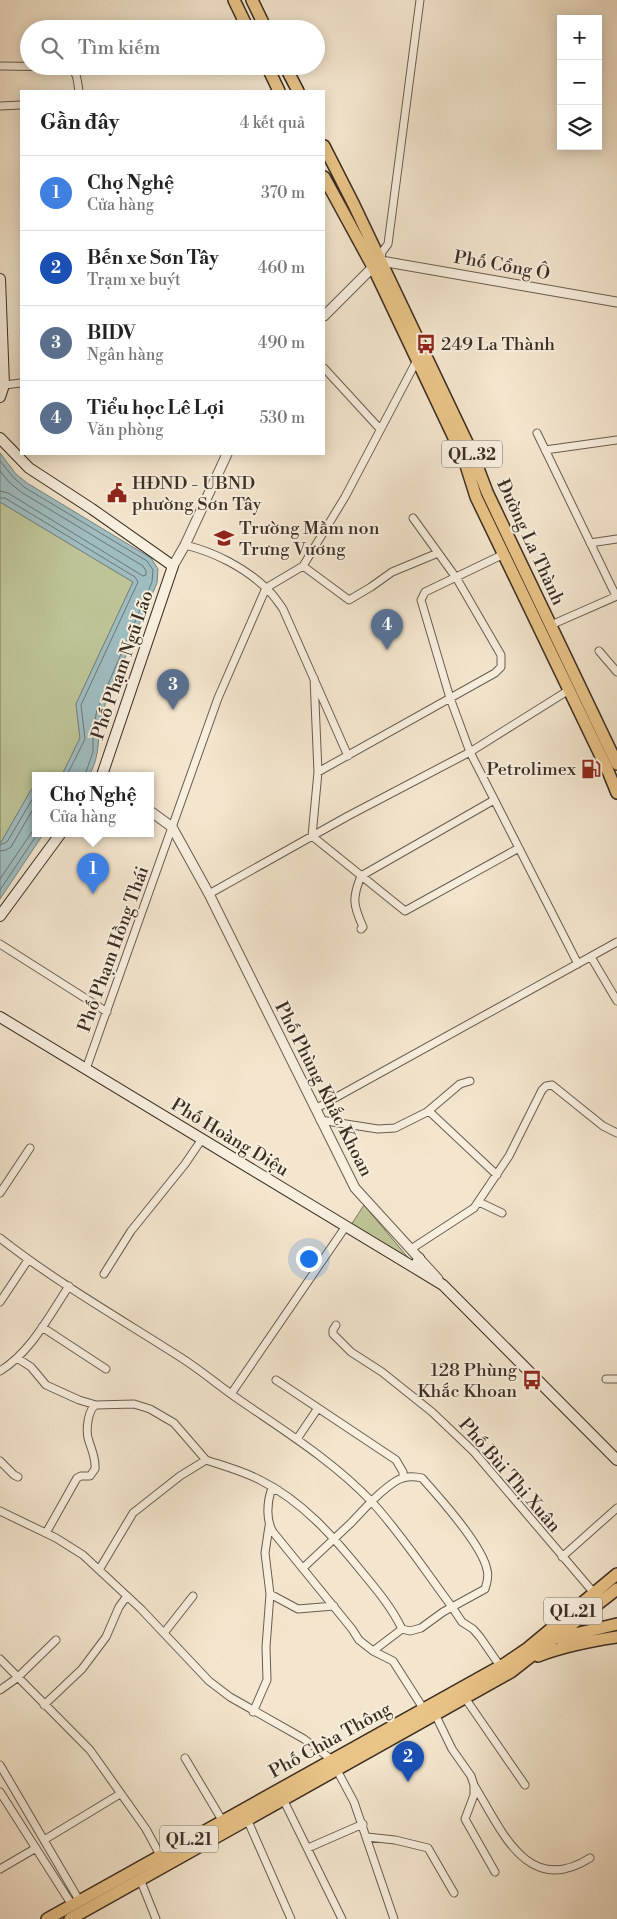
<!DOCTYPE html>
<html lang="vi">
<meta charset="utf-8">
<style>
:root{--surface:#fff;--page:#f6f6f6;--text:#222;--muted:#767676;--line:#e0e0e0;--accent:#8f2418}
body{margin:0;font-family:"Libre Bodoni",serif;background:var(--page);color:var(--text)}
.controls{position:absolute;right:15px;top:15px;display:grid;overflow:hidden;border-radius:0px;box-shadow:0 2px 12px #0003}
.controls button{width:45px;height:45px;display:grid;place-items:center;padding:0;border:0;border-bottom:1px solid var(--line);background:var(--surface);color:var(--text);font:25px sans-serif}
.you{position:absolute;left:308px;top:1258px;width:18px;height:18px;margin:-12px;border:4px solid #fff;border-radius:50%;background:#1a73e8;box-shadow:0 0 0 8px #1a73e833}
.badge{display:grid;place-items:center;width:32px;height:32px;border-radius:50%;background:var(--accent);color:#fff;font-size:16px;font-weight:700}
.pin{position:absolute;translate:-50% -41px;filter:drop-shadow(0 1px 2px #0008)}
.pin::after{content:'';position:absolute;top:26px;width:18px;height:15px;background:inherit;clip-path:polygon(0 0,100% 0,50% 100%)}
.popup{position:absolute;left:32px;top:772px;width:122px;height:65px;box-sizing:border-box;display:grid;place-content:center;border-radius:0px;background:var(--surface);filter:drop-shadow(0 1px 4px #0005);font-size:16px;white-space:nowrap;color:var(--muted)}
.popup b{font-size:19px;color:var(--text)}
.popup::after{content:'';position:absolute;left:50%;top:100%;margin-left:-10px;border:10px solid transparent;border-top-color:var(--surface)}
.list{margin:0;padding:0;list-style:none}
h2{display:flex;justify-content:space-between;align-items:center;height:65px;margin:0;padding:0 20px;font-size:21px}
h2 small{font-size:16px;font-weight:400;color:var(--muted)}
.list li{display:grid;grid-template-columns:32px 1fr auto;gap:15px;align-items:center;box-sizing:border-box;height:75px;padding:0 20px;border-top:1px solid var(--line)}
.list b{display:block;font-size:19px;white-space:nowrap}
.list p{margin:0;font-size:16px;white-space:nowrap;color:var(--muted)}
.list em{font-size:16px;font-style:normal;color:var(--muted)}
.icon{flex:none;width:28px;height:28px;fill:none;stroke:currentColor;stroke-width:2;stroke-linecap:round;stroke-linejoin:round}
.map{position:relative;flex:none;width:617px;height:1919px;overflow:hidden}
.search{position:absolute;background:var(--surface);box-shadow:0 2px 12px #0003;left:20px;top:20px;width:305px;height:55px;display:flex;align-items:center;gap:12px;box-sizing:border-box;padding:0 18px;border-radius:28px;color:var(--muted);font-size:19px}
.panel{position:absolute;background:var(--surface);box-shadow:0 2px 12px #0003;left:20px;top:90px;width:305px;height:365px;border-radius:0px}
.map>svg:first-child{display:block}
</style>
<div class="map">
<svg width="617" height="1919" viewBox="0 0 617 1919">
<rect width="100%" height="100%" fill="#f4e6ce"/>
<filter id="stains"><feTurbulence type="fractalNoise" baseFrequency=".004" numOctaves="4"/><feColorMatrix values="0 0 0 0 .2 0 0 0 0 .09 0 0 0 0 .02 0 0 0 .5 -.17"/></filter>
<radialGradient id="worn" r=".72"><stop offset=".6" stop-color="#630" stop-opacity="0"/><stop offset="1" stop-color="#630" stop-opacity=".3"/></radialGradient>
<!-- green -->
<path fill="#bec497" stroke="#7c795d" d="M 0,502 L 133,582 L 76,704 L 80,738 L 62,775 L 36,775 L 35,788 L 31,790 L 0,844 Z
M 364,1205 L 410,1260 L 351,1225 Z"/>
<!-- water -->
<path fill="#9fbdc1" stroke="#778482" d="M 0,453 L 16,474 L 27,483 L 151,558 L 158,569 L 157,583 L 102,712 C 97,734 101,757 89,775 L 62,775 L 80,738 L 76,704 L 133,582 L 0,502 Z
M 35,788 L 36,833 L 44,833 L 0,899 L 0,844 L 31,790 Z"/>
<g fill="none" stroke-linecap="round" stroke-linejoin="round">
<!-- shore -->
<path stroke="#6c7672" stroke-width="1" d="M 0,461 L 13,477 L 24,487 L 147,561 L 153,570 L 152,582 L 97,710 L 93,729 L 93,752 L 85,775
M 0,471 L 9,482 L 21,492 L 143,566 L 146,571 L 146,575 L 143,576 L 8,493 L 0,491
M 0,498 L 5,498 L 135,577 L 138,582 L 81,705 L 85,739 L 67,775
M 0,845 L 7,842 L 36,793
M 0,851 L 6,850 L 11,847 L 36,804
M 0,879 L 36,826
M 0,890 L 38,833"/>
<defs>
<path id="minor" d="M 0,66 L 68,67 C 78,71 77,81 79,91
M 0,106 L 21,105
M 381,261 L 382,252 L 388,244 L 420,0
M 324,368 L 380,429
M 4,385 L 21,383
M 537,433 L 616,596
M 545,450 L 617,440
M 590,543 L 617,539
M 185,545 C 214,552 244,567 266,588 C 273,594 278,602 283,609 L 348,756
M 504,554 L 425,592 L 421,600 L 450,698 L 470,752 L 578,964
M 303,566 L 349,600 L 371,587 L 392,572 L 438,553
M 266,588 L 303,566 L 345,497 L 416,362
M 551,625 L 617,596
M 599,651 L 617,672
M 314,678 L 318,772 L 312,836 L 405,911 L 519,848
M 318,772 L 495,673 L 501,667 L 501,655 L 457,579 L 413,518
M 209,894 L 348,816 L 470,752 L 569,690
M 361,929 L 363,927 C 353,905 352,898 361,876 L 494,800
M 0,944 L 107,1012
M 591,957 L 617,1001
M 86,1069 L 218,698 L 266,588
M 315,1109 L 617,942
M 427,1112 L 460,1084 L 470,1081
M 320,1120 L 378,1129 L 395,1128 L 427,1112 L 431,1113 L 497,1175
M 0,1193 L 30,1148
M 479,1202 L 502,1213
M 0,1238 C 56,1282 119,1318 180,1357 C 201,1370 220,1387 241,1401 C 286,1432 334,1462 372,1502 C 402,1535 426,1572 452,1607 L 462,1622 L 473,1629 L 480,1637 L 500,1666
M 411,1249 L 474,1208 L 509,1156 L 542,1090 L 546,1086 L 552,1085 L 603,1126 L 617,1133
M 104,1274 L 131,1231 L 185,1164 L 202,1139
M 0,1302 L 28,1260
M 336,1325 L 333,1330 L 333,1334 L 351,1352 L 382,1372 L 432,1412 L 474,1452 L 594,1593
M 42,1327 L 106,1369
M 17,1358 L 31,1367 L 46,1385 L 79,1400 L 96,1405
M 0,1371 C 31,1352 49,1316 69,1286
M 606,1379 L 617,1379
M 276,1380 L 396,1460 L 403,1472 L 403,1478
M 231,1394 L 346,1226
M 297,1439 L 318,1408
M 0,1461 L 14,1475 L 18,1477
M 278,1490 L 271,1491 C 267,1503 266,1521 273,1532 L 352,1629 L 359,1640 L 373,1651 L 393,1661 L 423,1708
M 0,1511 L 56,1538 L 83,1555 L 141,1609 L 209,1681 L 230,1697 L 304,1739 L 331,1759 L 354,1802 L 394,1919
M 46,1533 L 77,1478 L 81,1476 L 90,1476 L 95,1469 C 96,1457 91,1449 88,1438 C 86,1429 88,1409 96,1405 L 134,1404 L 150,1409 L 174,1423 L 206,1460
M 562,1557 L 617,1508
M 99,1570 L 133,1513 L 180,1476 L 206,1460 C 224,1466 243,1471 260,1480 C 302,1501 333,1536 362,1572 C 377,1590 392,1608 402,1629 L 410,1631 L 421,1628 L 443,1612 L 485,1589 C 487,1583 489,1576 487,1570 C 483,1546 439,1497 422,1478 C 414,1476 404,1476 396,1481 C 379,1492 365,1508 351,1523 C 335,1538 319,1553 303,1568
M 270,1594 L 298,1609 L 334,1606
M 164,1633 L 193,1596
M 373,1651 L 402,1629
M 0,1659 L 90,1750 L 146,1829 L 160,1855
M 0,1690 L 17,1678 L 56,1640
M 465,1698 L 525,1785
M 44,1705 L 82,1669 L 106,1637 L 119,1607 L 127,1596
M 253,1712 L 267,1680 L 266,1647 L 270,1594 L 265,1553 L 269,1526
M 435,1714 L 452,1749 L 471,1776 L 474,1785 L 474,1795 L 465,1819 L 495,1872
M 185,1758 L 222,1820
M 0,1765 L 79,1900
M 474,1785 C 501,1829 527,1898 590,1858
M 0,1792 L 72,1905
M 283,1799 L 342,1919
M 247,1819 L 291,1919
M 367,1837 L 395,1840 L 428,1848 L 454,1893
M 44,1840 L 120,1794
M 308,1848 L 363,1824
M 0,1869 L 36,1848
M 140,1879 L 156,1919"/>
<path id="tertiary" d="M 324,316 L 373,267 L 381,261 L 617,302
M 173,566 L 185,545 L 227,454
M 150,811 L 172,827 L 209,894 L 355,1188 L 438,1279"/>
<path id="secondary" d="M 0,279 L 4,385 L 0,397
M 0,438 L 29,468 L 92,509 L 173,566 L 102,775
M 0,916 L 61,833
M 0,1017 L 443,1285 L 617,1460
M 413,1267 L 417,1263 L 419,1258"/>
<path id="trunk" d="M 234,0 L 248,29
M 252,0 L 266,29
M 267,66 L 279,91
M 285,66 L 298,91
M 324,146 L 354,205 L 473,455 L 487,492 L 617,764
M 324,177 L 373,267 L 464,459 L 476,497 L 608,771 L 617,793
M 558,1638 L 617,1624
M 538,1656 C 564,1646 590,1641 617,1637
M 47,1919 L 506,1663 L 528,1648 L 617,1574
M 70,1919 L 511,1672 L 617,1589"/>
</defs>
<!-- minor casing -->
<use href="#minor" stroke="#685c4e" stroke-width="9"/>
<!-- tertiary casing -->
<use href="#tertiary" stroke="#685c4e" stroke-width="11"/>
<!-- secondary casing -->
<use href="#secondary" stroke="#3a2e23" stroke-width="12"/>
<!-- trunk casing -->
<use href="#trunk" stroke="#3a2e23" stroke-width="14"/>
<!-- minor -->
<use href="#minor" stroke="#f8efdf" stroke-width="7"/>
<!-- tertiary -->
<use href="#tertiary" stroke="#f8efdf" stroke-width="9"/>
<!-- secondary -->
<use href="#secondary" stroke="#f8efdf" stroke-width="10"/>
<!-- trunk -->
<use href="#trunk" stroke="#eac387" stroke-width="11"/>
</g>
<!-- icons -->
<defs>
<symbol id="bus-bare" viewBox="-9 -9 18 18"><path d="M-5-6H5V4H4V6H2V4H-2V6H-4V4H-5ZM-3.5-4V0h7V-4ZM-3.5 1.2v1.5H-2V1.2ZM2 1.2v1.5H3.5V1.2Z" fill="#8f2418" stroke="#f8efdf" stroke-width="2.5" paint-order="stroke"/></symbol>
<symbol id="civic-bare" viewBox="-9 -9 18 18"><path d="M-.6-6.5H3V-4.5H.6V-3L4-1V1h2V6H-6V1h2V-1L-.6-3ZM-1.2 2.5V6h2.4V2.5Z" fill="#8f2418" stroke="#f8efdf" stroke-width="2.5" paint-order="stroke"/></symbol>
<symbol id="school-bare" viewBox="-9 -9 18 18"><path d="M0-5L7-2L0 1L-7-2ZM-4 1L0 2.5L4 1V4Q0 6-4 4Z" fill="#8f2418" stroke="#f8efdf" stroke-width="2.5" paint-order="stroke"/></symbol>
<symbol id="fuel-bare" viewBox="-9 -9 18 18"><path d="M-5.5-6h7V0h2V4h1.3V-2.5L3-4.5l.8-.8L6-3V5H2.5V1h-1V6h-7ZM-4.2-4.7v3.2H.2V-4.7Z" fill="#8f2418" stroke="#f8efdf" stroke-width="2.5" paint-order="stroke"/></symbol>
</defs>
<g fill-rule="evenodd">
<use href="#bus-bare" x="412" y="330" width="28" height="28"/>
<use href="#civic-bare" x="103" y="479" width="28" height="28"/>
<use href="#school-bare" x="210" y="524" width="28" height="28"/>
<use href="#fuel-bare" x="577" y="755" width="28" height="28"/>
<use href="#bus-bare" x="518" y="1366" width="28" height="28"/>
</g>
<g text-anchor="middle" stroke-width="4" stroke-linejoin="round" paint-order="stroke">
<!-- shield labels -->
<g fill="#f8efdf" stroke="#73685b" stroke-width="1">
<rect x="442" y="440.5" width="60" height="27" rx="4"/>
<rect x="544" y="1597.5" width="58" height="27" rx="4"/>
<rect x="160" y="1825.5" width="58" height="27" rx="4"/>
</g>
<g font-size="16" font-weight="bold" fill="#3a2e23">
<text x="472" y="460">QL.32</text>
<text x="573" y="1617">QL.21</text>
<text x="189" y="1845">QL.21</text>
</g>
<!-- street labels -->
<g font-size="18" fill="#3a2e23" stroke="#f8efdf">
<text transform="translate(502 265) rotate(10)" y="6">Phố Cổng Ô</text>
<text transform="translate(531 542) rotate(65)" y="6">Đường La Thành</text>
<text transform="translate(122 665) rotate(-71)" y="6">Phố Phạm Ngũ Lão</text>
<text transform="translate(113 949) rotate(-70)" y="6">Phố Phạm Hồng Thái</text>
<text transform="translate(324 1089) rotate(63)" y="6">Phố Phùng Khắc Khoan</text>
<text transform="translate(230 1137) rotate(31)" y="6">Phố Hoàng Diệu</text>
<text transform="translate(510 1475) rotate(49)" y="6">Phố Bùi Thị Xuân</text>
<text transform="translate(330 1740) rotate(-29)" y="6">Phố Chùa Thông</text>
</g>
<!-- poi labels -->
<g font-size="18" fill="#3a2e23" stroke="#f8efdf" text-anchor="start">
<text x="441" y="350">249 La Thành</text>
<text x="132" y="489">HĐND - UBND<tspan x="132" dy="21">phường Sơn Tây</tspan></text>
<text x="239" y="534">Trường Mầm non<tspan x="239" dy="21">Trưng Vương</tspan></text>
<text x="576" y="775" text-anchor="end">Petrolimex</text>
<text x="517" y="1376" text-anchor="end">128 Phùng<tspan x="517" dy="21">Khắc Khoan</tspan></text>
</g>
</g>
<rect width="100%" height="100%" filter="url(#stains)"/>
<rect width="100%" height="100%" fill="url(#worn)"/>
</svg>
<div class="controls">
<button>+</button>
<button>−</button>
<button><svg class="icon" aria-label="layers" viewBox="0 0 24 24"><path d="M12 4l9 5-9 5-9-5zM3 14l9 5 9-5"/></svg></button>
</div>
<div class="you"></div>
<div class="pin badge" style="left:93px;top:894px;background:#3f7fe0">1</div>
<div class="popup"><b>Chợ Nghệ</b>Cửa hàng</div>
<div class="pin badge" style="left:408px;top:1782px;background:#1a4fb4">2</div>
<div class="pin badge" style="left:173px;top:710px;background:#5c6f8a">3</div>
<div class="pin badge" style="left:387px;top:650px;background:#5c6f8a">4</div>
<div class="search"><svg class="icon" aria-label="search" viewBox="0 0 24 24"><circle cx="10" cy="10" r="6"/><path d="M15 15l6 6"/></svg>Tìm kiếm</div>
<section class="panel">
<h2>Gần đây<small>4 kết quả</small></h2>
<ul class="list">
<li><span class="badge" style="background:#3f7fe0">1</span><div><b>Chợ Nghệ</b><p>Cửa hàng</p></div><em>370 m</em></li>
<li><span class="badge" style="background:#1a4fb4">2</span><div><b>Bến xe Sơn Tây</b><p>Trạm xe buýt</p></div><em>460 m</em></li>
<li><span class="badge" style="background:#5c6f8a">3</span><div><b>BIDV</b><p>Ngân hàng</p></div><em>490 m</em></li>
<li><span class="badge" style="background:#5c6f8a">4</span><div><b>Tiểu học Lê Lợi</b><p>Văn phòng</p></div><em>530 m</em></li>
</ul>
</section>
</div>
